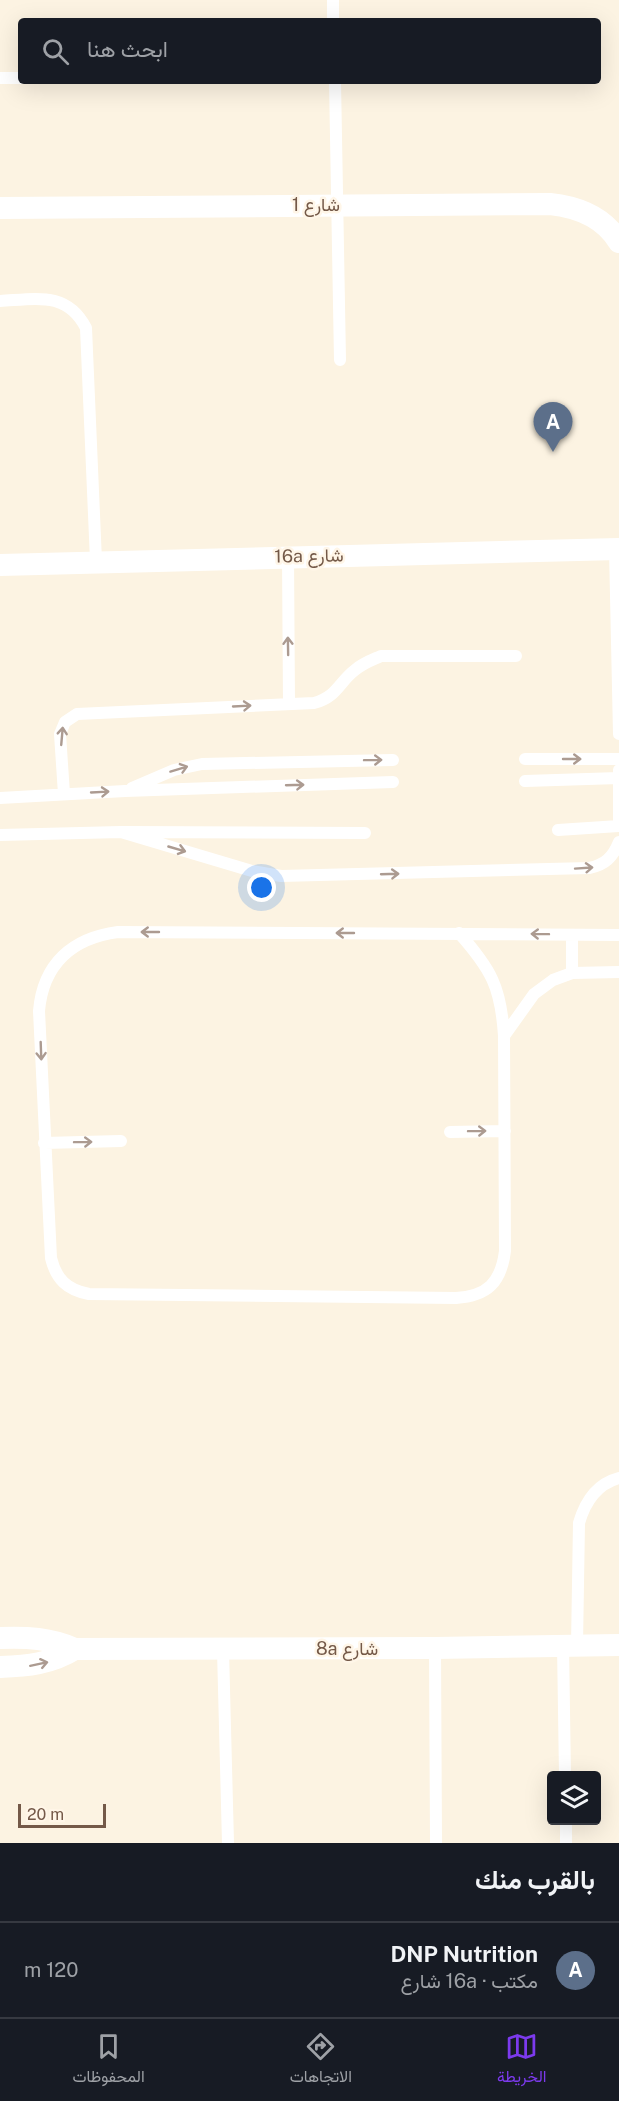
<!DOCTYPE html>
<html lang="ar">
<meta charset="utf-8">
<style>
:root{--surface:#171b24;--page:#242831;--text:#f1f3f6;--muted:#9ea1a6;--line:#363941;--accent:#7c3aed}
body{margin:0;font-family:"Public Sans",Vazirmatn,sans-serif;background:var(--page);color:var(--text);direction:rtl}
.controls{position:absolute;right:18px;bottom:18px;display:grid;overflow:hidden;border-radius:6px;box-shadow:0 6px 24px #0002}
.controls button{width:54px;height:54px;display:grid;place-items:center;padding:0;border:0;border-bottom:2px solid var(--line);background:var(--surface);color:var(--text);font:30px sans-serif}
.scale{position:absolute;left:18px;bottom:15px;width:88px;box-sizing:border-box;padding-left:6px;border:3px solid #745948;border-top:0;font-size:16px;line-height:21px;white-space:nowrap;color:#745948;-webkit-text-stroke:4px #fff6e8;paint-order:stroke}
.you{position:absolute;left:262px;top:888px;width:21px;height:21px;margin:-15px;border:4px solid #fff;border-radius:50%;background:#1a73e8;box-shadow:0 0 0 9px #1a73e833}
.badge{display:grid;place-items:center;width:39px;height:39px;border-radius:50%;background:var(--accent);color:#fff;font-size:20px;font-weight:700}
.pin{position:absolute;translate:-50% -50px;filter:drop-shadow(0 2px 3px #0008)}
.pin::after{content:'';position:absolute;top:32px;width:21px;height:18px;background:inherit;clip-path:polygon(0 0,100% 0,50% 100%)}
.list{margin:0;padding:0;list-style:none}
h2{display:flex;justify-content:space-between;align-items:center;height:78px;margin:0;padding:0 24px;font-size:26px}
h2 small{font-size:20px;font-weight:400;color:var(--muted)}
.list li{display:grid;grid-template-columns:39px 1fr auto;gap:18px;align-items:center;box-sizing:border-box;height:96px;padding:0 24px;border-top:2px solid var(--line)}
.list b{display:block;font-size:22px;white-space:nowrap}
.list p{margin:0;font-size:20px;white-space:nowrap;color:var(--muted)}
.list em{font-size:20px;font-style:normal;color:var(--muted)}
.icon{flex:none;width:33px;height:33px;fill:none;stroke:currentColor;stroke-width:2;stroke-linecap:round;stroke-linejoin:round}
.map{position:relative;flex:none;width:619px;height:1843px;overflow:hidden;direction:ltr}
.search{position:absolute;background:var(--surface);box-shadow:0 6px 24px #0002;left:18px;right:18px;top:18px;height:66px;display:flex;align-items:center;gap:15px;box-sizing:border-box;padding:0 21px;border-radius:6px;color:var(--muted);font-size:22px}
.sheet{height:174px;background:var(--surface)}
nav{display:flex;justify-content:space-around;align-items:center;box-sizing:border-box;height:84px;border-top:2px solid var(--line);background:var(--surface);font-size:16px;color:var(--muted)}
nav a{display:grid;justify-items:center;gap:3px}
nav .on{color:var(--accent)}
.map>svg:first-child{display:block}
</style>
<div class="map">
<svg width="619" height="1843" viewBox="0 0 619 1843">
<rect width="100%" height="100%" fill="#fcf3e2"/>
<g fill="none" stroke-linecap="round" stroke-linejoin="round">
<!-- service -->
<path stroke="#fff" stroke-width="12" d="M 333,0 L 333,21
M 0,78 L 21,78
M 335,81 L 340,360
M 0,301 C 36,299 67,291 86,328 L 96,561
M 615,549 L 619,734
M 288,556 L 289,704
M 525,759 L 619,759
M 619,770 L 619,823
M 525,781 L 619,778
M 132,788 L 174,770 L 202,764 L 393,760
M 64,794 L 60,734 L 65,722 L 77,714 L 314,703 C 337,697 339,682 355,670 C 363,663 372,660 381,656 L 516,656
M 0,798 L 125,791 L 393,782
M 558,830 L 619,826
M 121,832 L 252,871 L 281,876 L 589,868 C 605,865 613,857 619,842
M 0,835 L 121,832 L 365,833
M 459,933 C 491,969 501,987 504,1036
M 619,935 L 118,932 C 72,938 43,964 39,1011 L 51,1258 C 56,1279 67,1290 89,1294 L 456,1298 C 487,1296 501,1283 505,1251 L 504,1036 L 534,994 L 553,980 L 572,973 L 619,972
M 572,973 L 572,935
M 450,1132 L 505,1131
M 44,1143 L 121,1141
M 563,1645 L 565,1776
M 577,1645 L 579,1523 C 585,1502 596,1484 619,1478
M 435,1648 L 436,1843
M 223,1650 L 228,1843
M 566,1820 L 566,1843"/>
<!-- minor -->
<path stroke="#fff" stroke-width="22" d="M 0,208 L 550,204 C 578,207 604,217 619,242
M 0,565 L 619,549
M 0,1638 C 27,1637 50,1638 75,1649 L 435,1648 L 619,1645
M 0,1667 C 27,1666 51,1664 75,1649"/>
</g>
<!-- one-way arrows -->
<defs><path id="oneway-shaft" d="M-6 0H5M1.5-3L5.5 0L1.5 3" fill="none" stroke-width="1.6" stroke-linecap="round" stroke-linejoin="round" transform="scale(1.5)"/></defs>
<g stroke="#ac9b91">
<use href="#oneway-shaft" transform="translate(288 646) rotate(-91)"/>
<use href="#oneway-shaft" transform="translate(242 706) rotate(-3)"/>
<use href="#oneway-shaft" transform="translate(62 736) rotate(-85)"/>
<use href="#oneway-shaft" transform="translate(572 759)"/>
<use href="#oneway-shaft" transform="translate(373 760) rotate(-1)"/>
<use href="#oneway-shaft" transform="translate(179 769) rotate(-17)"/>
<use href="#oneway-shaft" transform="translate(295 785) rotate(-2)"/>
<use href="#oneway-shaft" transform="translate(100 792) rotate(-3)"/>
<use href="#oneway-shaft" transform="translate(177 849) rotate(16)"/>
<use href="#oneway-shaft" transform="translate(584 868) rotate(-4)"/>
<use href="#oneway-shaft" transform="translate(390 874) rotate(-2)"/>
<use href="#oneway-shaft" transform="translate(150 932) rotate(-180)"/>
<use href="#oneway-shaft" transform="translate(345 933) rotate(-180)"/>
<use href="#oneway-shaft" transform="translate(540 934) rotate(-179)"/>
<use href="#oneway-shaft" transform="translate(41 1051) rotate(88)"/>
<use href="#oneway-shaft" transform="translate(477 1131) rotate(-1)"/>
<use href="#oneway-shaft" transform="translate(83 1142) rotate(-1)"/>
<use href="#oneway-shaft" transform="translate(39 1664) rotate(-12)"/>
</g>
<g text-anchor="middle" stroke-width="5" stroke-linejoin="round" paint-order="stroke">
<!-- street labels -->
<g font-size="18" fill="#745948" stroke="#fff6e8">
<text x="316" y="211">شارع 1</text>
<text transform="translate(309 556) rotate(-1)" y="6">16a شارع</text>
<text x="347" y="1655">8a شارع</text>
</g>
</g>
</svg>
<div class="controls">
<button><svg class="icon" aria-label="layers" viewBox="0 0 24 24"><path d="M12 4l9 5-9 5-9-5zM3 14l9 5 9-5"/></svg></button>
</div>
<div class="scale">20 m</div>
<div class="you"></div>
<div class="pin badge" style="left:553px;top:452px;background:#5c6f8a">A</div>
<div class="search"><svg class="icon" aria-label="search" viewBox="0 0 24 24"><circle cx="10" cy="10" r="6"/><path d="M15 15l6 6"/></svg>ابحث هنا</div>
</div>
<section class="sheet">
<h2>بالقرب منك<small></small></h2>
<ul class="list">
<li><span class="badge" style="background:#5c6f8a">A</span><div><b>DNP Nutrition</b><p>مكتب · 16a شارع</p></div><em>120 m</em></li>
</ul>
</section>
<nav>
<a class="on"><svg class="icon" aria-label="map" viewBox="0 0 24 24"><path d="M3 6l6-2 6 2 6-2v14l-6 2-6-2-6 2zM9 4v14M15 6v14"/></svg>الخريطة</a>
<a><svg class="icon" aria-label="directions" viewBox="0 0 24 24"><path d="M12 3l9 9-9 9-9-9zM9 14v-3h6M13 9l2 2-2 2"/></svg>الاتجاهات</a>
<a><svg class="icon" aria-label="saved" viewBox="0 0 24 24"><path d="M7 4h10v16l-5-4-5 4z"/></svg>المحفوظات</a>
</nav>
